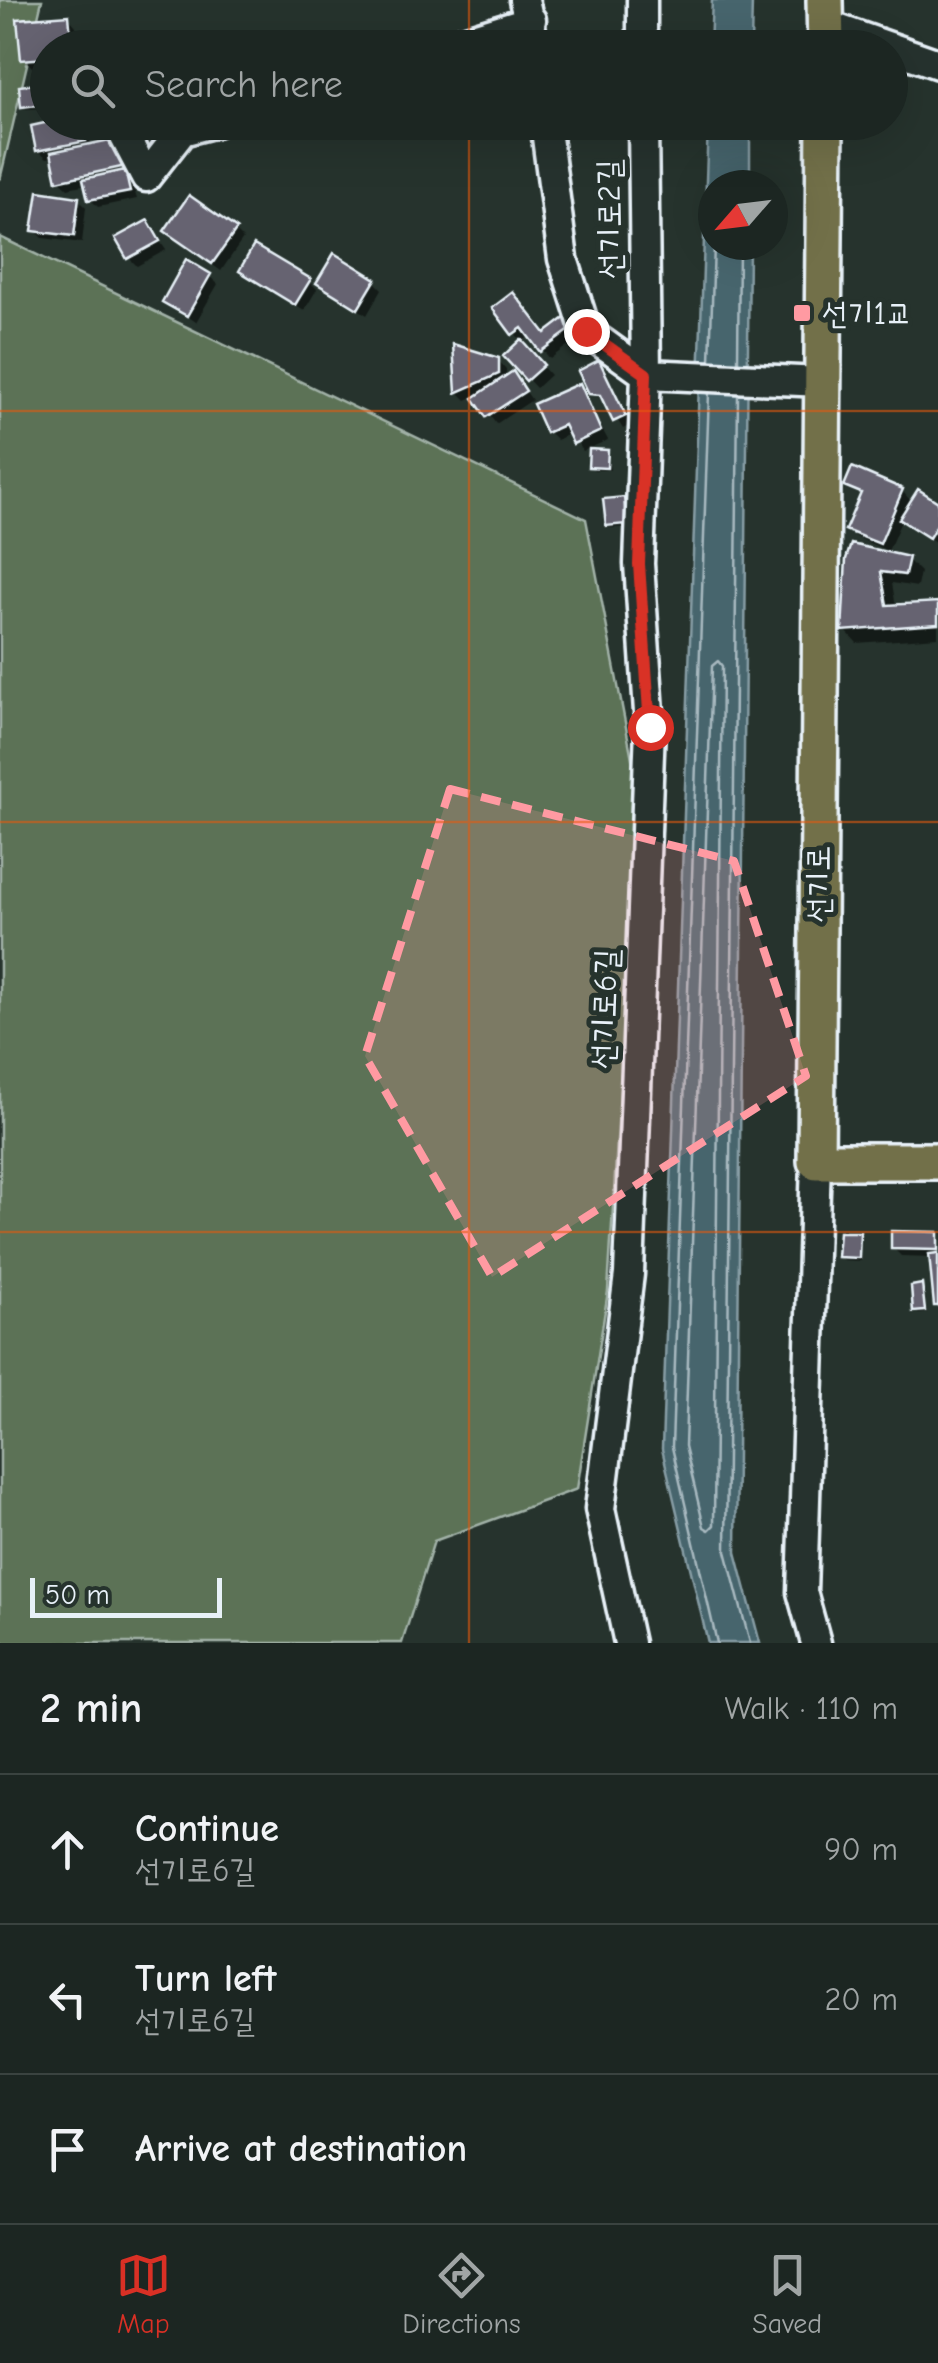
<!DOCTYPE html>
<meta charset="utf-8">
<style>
:root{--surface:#1c2622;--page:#29322f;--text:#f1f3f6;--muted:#a0a5a5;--line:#3a4340;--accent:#d93025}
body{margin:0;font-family:"Comic Neue","Poor Story",sans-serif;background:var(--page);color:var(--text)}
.compass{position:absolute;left:698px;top:170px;width:90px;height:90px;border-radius:50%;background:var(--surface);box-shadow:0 10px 40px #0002;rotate:242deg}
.scale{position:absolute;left:30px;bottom:25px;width:192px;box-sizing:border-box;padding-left:10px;border:5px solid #e8f1f8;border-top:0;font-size:28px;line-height:35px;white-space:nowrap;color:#e8f1f8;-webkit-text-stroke:8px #26332d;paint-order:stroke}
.stop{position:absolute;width:30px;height:30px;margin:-22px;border:8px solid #d93025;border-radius:50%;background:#fff}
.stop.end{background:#d93025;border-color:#fff;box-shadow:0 2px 10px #0008}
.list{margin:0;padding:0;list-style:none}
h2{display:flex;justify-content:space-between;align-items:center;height:130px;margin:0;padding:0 40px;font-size:42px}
h2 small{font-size:32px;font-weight:400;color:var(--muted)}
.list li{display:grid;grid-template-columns:65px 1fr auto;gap:30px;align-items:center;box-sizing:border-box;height:150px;padding:0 40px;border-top:2px solid var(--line)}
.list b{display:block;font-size:38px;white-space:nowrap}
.list p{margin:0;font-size:32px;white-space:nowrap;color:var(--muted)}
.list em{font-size:32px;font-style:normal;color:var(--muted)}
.icon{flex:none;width:55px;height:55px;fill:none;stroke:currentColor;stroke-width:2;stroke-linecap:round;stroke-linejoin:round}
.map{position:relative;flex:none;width:938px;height:1643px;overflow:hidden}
.search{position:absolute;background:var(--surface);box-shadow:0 10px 40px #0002;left:30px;right:30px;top:30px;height:110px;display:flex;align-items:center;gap:25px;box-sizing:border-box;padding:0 35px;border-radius:55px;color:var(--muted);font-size:38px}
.sheet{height:580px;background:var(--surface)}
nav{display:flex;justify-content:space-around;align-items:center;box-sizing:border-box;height:140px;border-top:2px solid var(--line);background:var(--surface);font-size:28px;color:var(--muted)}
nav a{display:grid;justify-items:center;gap:5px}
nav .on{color:var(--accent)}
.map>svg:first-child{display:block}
</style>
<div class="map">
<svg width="938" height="1643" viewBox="0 0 938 1643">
<rect width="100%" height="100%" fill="#26332d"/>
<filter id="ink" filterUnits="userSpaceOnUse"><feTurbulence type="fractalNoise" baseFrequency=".01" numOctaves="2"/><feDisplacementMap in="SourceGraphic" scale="20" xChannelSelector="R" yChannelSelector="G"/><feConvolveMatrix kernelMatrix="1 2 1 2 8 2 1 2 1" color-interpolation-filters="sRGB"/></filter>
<g filter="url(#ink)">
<!-- green -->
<path fill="#5b7257" stroke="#a2b2a8" stroke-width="2.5" d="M 0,0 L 42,0 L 0,180 Z
M 0,237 L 586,519 L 638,790 L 608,1291 L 577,1489 L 434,1541 L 402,1643 L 0,1643 Z"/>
<!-- water -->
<path fill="#47656d" stroke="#879da5" stroke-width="2.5" d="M 712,0 L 752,0 L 751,47 L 710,47 Z
M 708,123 L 750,123 L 750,185 L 713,185 L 713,245 L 749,245 L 736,1552 L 760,1643 L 708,1643 L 662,1449 Z"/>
<!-- shadow -->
<path fill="#0007" d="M 68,17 L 76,26 L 78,48 L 48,48 L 48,66 L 32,67 L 24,59 Z
M 35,87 L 40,108 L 26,109 L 23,105 Z
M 62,122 L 84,122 L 92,146 L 119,140 L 137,199 L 98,207 L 90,199 L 87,184 L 68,188 L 59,180 L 55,157 L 47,158 L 38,150 Z
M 132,122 L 206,122 L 207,126 L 142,139 Z
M 78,199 L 86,207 L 82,243 L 43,238 L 35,230 Z
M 147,223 L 166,250 L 137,266 L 129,258 Z
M 235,231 L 243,239 L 221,271 L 176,238 Z
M 242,271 L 309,281 L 317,289 L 304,311 Z
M 209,276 L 218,284 L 196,322 L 165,301 Z
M 374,281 L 382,289 L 367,315 L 319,283 Z
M 495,308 L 546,335 L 570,317 L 584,333 L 550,359 L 531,335 L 521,343 L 550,375 L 536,388 L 506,356 L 522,342 Z
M 498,360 L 506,369 L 506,379 L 513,374 L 532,400 L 496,424 L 475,396 L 466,400 L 458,392 Z
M 598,364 L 632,424 L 623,429 L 606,402 L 591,392 Z
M 579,386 L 608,440 L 583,451 L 571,433 L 557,440 L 548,431 Z
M 607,452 L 610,470 L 594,470 L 591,466 Z
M 847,485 L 902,491 L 912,502 L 938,505 L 938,544 L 902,519 L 888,551 L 856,537 L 848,529 L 862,496 Z
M 624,499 L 629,527 L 611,528 L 608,525 Z
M 907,559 L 920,572 L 917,587 L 892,583 L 896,607 L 938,604 L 938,637 L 857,643 L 845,630 L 848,560 Z
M 938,1234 L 938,1307 L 932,1257 L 901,1256 L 893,1248 Z
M 859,1235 L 861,1261 L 843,1260 L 840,1256 Z
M 922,1287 L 927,1313 L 919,1314 L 916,1311 Z"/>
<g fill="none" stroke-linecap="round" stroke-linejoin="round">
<!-- shore -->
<path stroke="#a8b9c0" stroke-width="2.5" d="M 710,361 L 714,245
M 738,362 L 739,245
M 709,393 L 672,1447 L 717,1643
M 738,394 L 726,1551 L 750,1643
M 718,661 L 722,666 L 714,1525 L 709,1530 L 704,1527 L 685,1446 L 712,666 Z"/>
</g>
<!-- building -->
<path fill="#666471" stroke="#e8f1f8" stroke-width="2.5" d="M 69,15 L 72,48 L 48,48 L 48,58 L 21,60 L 17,19 Z
M 36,84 L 38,105 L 21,107 L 19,86 Z
M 49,122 L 82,122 L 86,141 L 36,151 L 31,126 Z
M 129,122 L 177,122 L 131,132 Z
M 120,138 L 126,166 L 57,181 L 51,152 Z
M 125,170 L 130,192 L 88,200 L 83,179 Z
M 38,191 L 79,197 L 74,236 L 32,231 Z
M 189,195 L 237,229 L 212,264 L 164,231 Z
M 148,220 L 160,241 L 127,259 L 115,238 Z
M 254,245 L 311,279 L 295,305 L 239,271 Z
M 334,253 L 376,279 L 358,309 L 316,283 Z
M 186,259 L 211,274 L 187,316 L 162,302 Z
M 513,292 L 545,333 L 570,314 L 578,324 L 540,352 L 522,328 L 512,335 L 492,308 Z
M 521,339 L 544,365 L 526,381 L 503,356 Z
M 453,344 L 499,358 L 499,374 L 456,393 Z
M 599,360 L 626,416 L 613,422 L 600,395 L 589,394 L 578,371 Z
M 513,371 L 526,391 L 486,417 L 473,398 Z
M 580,383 L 601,431 L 573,444 L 564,425 L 546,433 L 533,404 Z
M 589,449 L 608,450 L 607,468 L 588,467 Z
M 852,467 L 903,489 L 880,544 L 845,530 L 861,493 L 844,486 Z
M 918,489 L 938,502 L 938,523 L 929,538 L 899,519 Z
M 624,497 L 627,524 L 606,526 L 603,499 Z
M 851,544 L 909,557 L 905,575 L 881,572 L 887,605 L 938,602 L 938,624 L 842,631 L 846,559 Z
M 891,1231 L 938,1232 L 938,1250 L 891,1249 Z
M 839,1232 L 860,1232 L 859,1258 L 837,1257 Z
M 938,1253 L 938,1306 L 934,1306 L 929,1254 Z
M 922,1284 L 925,1311 L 913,1312 L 911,1286 Z"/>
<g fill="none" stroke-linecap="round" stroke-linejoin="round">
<defs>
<path id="minor" d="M 524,0 L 535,48
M 642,0 L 642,48
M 826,25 L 938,64
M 441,48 L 531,20
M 117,122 L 146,177 L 182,131 L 216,122
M 545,122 L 563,259 L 586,331 L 646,374 L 822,382
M 816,1161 L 802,1592 L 816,1643
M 629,1643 L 600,1509 L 629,1274 L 650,727 L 639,564 L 646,374 L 643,122"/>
<path id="major" d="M 825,0 L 826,48
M 825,122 L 816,1161 L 938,1161"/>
</defs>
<!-- minor casing -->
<use href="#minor" stroke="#e8f1f8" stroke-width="35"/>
<!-- major casing -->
<use href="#major" stroke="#e8f1f8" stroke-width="42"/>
<!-- minor -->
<use href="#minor" stroke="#26332d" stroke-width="28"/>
<!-- major -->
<use href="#major" stroke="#726f4a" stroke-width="35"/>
</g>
</g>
<g fill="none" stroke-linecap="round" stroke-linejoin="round" filter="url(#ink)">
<!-- route -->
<path stroke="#d93025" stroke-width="12" d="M 586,331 L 646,374 L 639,564 L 650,727"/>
</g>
<!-- marked area -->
<path fill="#ff9aa2" fill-opacity="0.2" stroke="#ff9aa2" stroke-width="8" stroke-dasharray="20 12" stroke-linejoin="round" d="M 450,789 L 734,861 L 806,1076 L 492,1277 L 365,1056 Z"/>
<!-- grid -->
<path fill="none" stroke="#e8590c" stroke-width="2.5" stroke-opacity="0.55" d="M 469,0 L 469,48M 469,122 L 469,1643M 0,411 L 938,411M 0,822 L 938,822M 0,1232 L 938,1232"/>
<!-- markers -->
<rect fill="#ff9aa2" stroke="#26332d" stroke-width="4" x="792" y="303" width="20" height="20" rx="5"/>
<g text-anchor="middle" stroke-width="10" stroke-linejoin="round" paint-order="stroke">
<!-- street labels -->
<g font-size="32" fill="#e8f1f8" stroke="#26332d">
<text transform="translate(609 219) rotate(-91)" y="11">선기로2길</text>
<text transform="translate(818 884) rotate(-90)" y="11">선기로</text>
<text transform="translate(604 1009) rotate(-88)" y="11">선기로6길</text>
</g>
<!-- poi labels -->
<g font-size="32" fill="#e8f1f8" stroke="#26332d" text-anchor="start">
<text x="822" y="324">선기1교</text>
</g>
</g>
</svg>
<svg class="compass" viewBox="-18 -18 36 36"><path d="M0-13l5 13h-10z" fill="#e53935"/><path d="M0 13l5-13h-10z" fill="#a0a5a5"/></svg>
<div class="scale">50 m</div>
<div class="stop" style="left:650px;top:727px"></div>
<div class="stop end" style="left:586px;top:331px"></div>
<div class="search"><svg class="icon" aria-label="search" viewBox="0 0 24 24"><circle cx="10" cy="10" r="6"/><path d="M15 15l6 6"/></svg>Search here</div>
</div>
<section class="sheet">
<h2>2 min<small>Walk · 110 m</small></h2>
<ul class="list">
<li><svg class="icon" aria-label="ahead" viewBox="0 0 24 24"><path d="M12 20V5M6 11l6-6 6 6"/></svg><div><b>Continue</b><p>선기로6길</p></div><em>90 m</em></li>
<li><svg class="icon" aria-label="left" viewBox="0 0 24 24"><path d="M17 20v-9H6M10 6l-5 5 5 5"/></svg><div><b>Turn left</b><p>선기로6길</p></div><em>20 m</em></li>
<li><svg class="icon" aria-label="arrive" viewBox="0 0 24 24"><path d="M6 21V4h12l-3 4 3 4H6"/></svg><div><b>Arrive at destination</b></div></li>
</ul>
</section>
<nav>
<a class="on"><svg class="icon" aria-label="map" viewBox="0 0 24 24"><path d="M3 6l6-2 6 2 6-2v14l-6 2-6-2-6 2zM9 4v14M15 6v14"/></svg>Map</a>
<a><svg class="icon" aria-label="directions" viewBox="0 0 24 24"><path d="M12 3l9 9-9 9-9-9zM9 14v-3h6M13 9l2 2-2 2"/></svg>Directions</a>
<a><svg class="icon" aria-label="saved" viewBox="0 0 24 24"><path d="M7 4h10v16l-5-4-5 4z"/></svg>Saved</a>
</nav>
